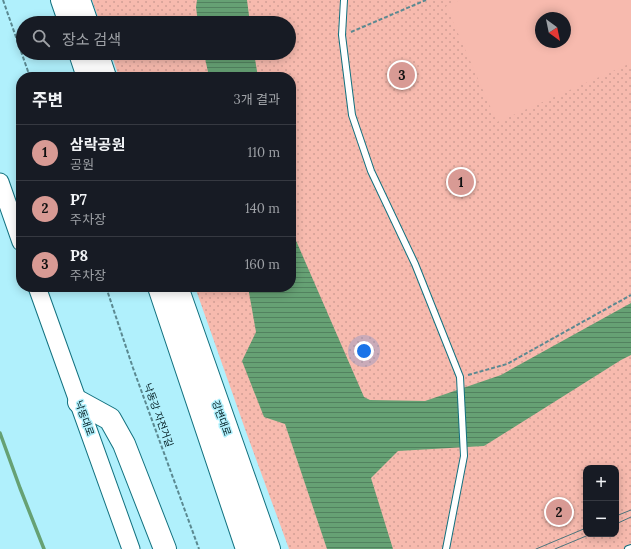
<!DOCTYPE html>
<html lang="ko">
<meta charset="utf-8">
<style>
:root{--surface:#171b24;--page:#20242c;--text:#f1f3f6;--muted:#9ea1a6;--line:#363941;--accent:#d89a94}
body{margin:0;font-family:Lora,"Noto Sans KR",serif;background:var(--page);color:var(--text)}
.controls{position:absolute;right:12px;bottom:12px;display:grid;overflow:hidden;border-radius:8px;box-shadow:0 2px 10px #0003}
.controls button{width:36px;height:36px;display:grid;place-items:center;padding:0;border:0;border-bottom:1px solid var(--line);background:var(--surface);color:var(--text);font:20px sans-serif}
.compass{position:absolute;left:535px;top:12px;width:36px;height:36px;border-radius:50%;background:var(--surface);box-shadow:0 2px 10px #0003;rotate:147deg}
.you{position:absolute;left:364px;top:351px;width:14px;height:14px;margin:-10px;border:3px solid #fff;border-radius:50%;background:#1a73e8;box-shadow:0 0 0 6px #1a73e833}
.badge{display:grid;place-items:center;width:26px;height:26px;border-radius:50%;background:var(--accent);color:#111;font-size:13px;font-weight:700}
.pin{position:absolute;translate:-50% -50%;border:2px solid #fff;box-shadow:0 1px 4px #0006}
.list{margin:0;padding:0;list-style:none}
h2{display:flex;justify-content:space-between;align-items:center;height:52px;margin:0;padding:0 16px;font-size:17px}
h2 small{font-size:13px;font-weight:400;color:var(--muted)}
.list li{display:grid;grid-template-columns:26px 1fr auto;gap:12px;align-items:center;box-sizing:border-box;height:56px;padding:0 16px;border-top:1px solid var(--line)}
.list b{display:block;font-size:15px;white-space:nowrap}
.list p{margin:0;font-size:13px;white-space:nowrap;color:var(--muted)}
.list em{font-size:13px;font-style:normal;color:var(--muted)}
.icon{flex:none;width:22px;height:22px;fill:none;stroke:currentColor;stroke-width:2;stroke-linecap:round;stroke-linejoin:round}
.map{position:relative;flex:none;width:631px;height:549px;overflow:hidden}
.search{position:absolute;background:var(--surface);box-shadow:0 2px 10px #0003;left:16px;top:16px;width:280px;height:44px;display:flex;align-items:center;gap:10px;box-sizing:border-box;padding:0 14px;border-radius:22px;color:var(--muted);font-size:15px}
.panel{position:absolute;background:var(--surface);box-shadow:0 2px 10px #0003;left:16px;top:72px;width:280px;height:220px;border-radius:16px}
.map>svg:first-child{display:block}
</style>
<div class="map">
<svg width="631" height="549" viewBox="0 0 631 549">
<defs>
<pattern id="park-dots" width="8" height="8" patternUnits="userSpaceOnUse"><rect width="8" height="8" fill="#f7baae"/><path d="M2 2h.1M6 6h.1" fill="none" stroke="#d29f95" stroke-width="1.8" stroke-linecap="round"/></pattern>
<pattern id="water-rules" width="6" height="5" patternUnits="userSpaceOnUse"><rect width="6" height="5" fill="#66a174"/><path d="M0 2.5h6" fill="none" stroke="#52825f"/></pattern>
</defs>
<rect width="100%" height="100%" fill="#b0f0fc"/>
<!-- park -->
<path fill="url(#park-dots)" fill-rule="evenodd" d="M 92,0 L 631,0 L 631,549 L 289,549 L 245,429 L 195,287 L 291,287 L 291,77 L 119,77 L 111,53 L 289,53 L 289,23 L 100,23 ZM 541,18 L 565,18 L 565,42 L 541,42 ZM 586,468 L 616,468 L 616,534 L 586,534 Z"/>
<!-- garden -->
<path fill="#f7baae" fill-rule="evenodd" d="M 460,0 L 631,0 L 631,63 L 497,122 L 446,6 ZM 541,18 L 565,18 L 565,42 L 541,42 Z"/>
<!-- water -->
<path fill="url(#water-rules)" d="M 197,0 L 247,0 L 250,23 L 198,23 L 196,7 Z
M 204,53 L 254,53 L 258,77 L 209,77 Z
M 291,229 L 364,397 L 370,400 L 425,401 L 501,375 L 631,303 L 631,355 L 621,360 L 484,446 L 398,451 L 371,478 L 393,549 L 327,549 L 285,424 L 264,417 L 242,361 L 256,332 L 248,287 L 291,287 Z"/>
<g fill="none" stroke-linecap="round" stroke-linejoin="round">
<!-- stream -->
<path stroke="#66a174" stroke-width="3.5" d="M 0,433 L 20,488 L 44,549"/>
<defs>
<path id="lane" d="M 344,0 L 342,35 L 352,115 L 371,171 L 415,264 L 460,377 L 464,456 L 446,549
M 628,549 L 631,548"/>
<path id="secondary" d="M 0,182 L 21,242
M 37,287 L 131,549"/>
<path id="highway" d="M 62,0 L 70,23
M 79,0 L 87,23
M 80,53 L 88,77
M 97,53 L 105,77
M 159,287 L 247,549
M 177,287 L 269,549
M 79,402 L 110,419 L 124,444 L 165,549"/>
</defs>
<!-- lane casing -->
<use href="#lane" stroke="#12717f" stroke-width="8"/>
<!-- secondary casing -->
<use href="#secondary" stroke="#12717f" stroke-width="19"/>
<!-- highway casing -->
<use href="#highway" stroke="#12717f" stroke-width="24"/>
<!-- path -->
<path stroke="#5b8991" stroke-width="2" stroke-dasharray="4 2" stroke-linecap="butt" d="M 3,0 L 30,77
M 351,32 L 426,0
M 106,287 L 133,368 L 199,549
M 468,375 L 507,364 L 631,295"/>
<!-- lane -->
<use href="#lane" stroke="#fff" stroke-width="6"/>
<!-- secondary -->
<use href="#secondary" stroke="#fff" stroke-width="17"/>
<!-- highway -->
<use href="#highway" stroke="#fff" stroke-width="22"/>
<!-- tram -->
<path stroke="#4c757d" stroke-width="1" d="M 616,516 L 631,510
M 616,524 L 631,517
M 536,549 L 586,528
M 555,549 L 591,534"/>
</g>
<g text-anchor="middle" stroke-width="3" stroke-linejoin="round" paint-order="stroke">
<!-- street labels -->
<g font-size="10" fill="#011a1f" stroke="#b0f0fc">
<text transform="translate(159 415) rotate(70)" y="4">낙동강 자전거길</text>
<text transform="translate(85 418) rotate(70)" y="4">낙동대로</text>
<text transform="translate(222 418) rotate(70)" y="4">강변대로</text>
</g>
</g>
</svg>
<div class="controls">
<button>+</button>
<button>−</button>
</div>
<svg class="compass" viewBox="-18 -18 36 36"><path d="M0-13l5 13h-10z" fill="#e53935"/><path d="M0 13l5-13h-10z" fill="#9ea1a6"/></svg>
<div class="you"></div>
<div class="pin badge" style="left:461px;top:182px">1</div>
<div class="pin badge" style="left:559px;top:512px">2</div>
<div class="pin badge" style="left:402px;top:75px">3</div>
<div class="search"><svg class="icon" aria-label="search" viewBox="0 0 24 24"><circle cx="10" cy="10" r="6"/><path d="M15 15l6 6"/></svg>장소 검색</div>
<section class="panel">
<h2>주변<small>3개 결과</small></h2>
<ul class="list">
<li><span class="badge">1</span><div><b>삼락공원</b><p>공원</p></div><em>110 m</em></li>
<li><span class="badge">2</span><div><b>P7</b><p>주차장</p></div><em>140 m</em></li>
<li><span class="badge">3</span><div><b>P8</b><p>주차장</p></div><em>160 m</em></li>
</ul>
</section>
</div>
